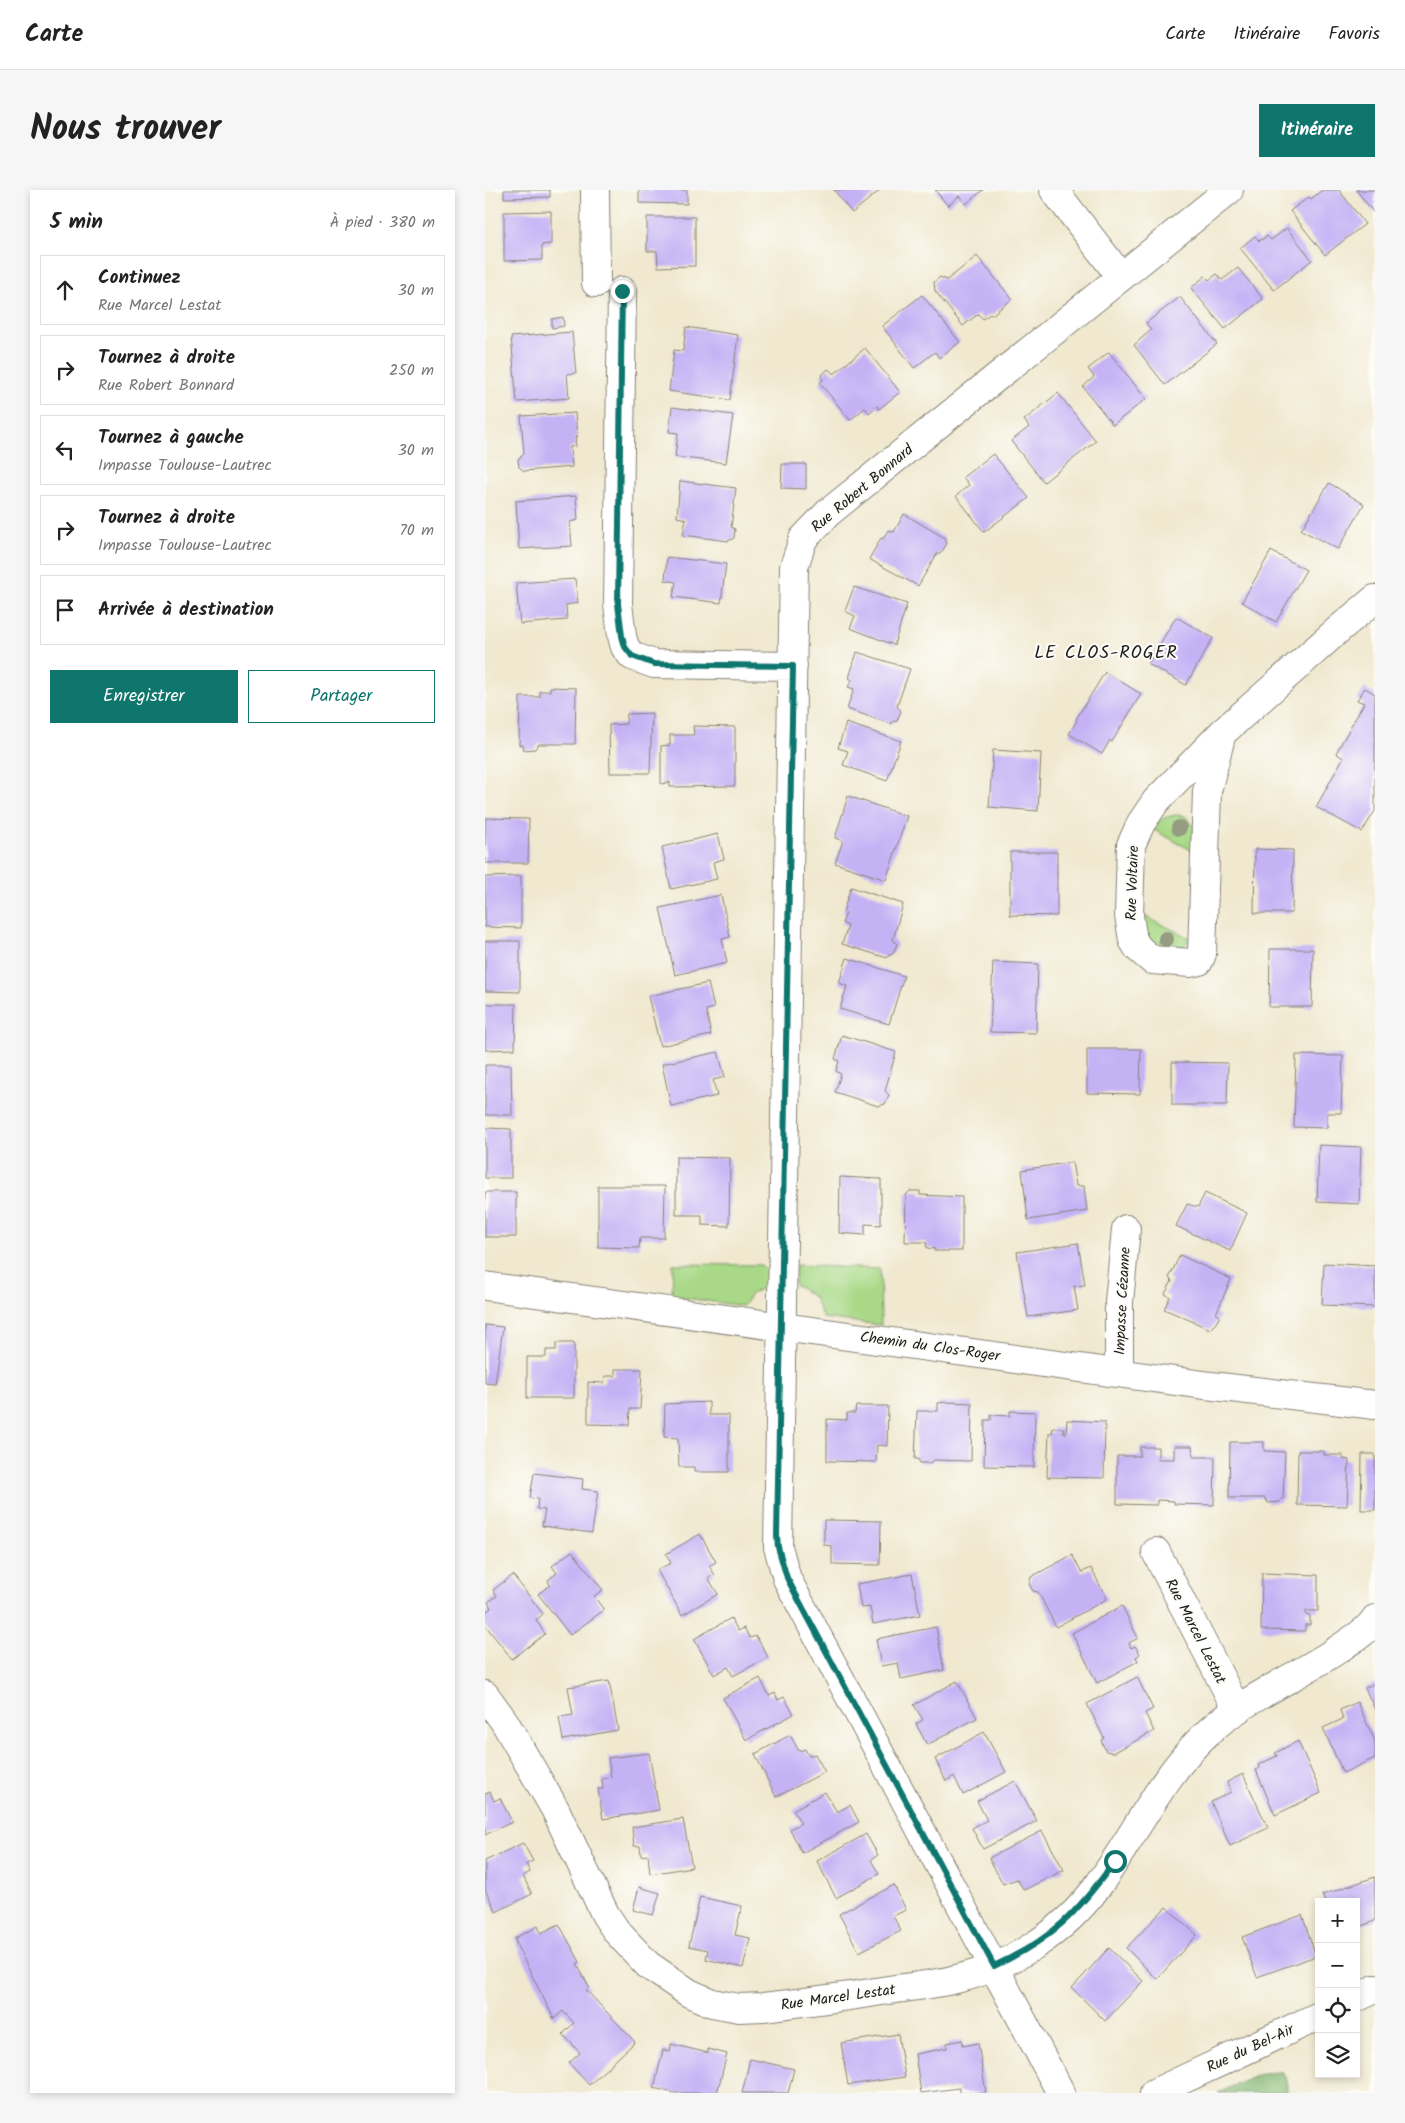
<!DOCTYPE html>
<html lang="fr">
<meta charset="utf-8">
<style>
:root{--surface:#fff;--page:#f6f6f6;--text:#222;--muted:#767676;--line:#e0e0e0;--accent:#0f766e}
body{margin:0;font-family:Kalam,sans-serif;background:var(--page);color:var(--text)}
.controls{position:absolute;right:15px;bottom:15px;display:grid;overflow:hidden;border-radius:0px;box-shadow:0 2px 8px #0003}
.controls button{width:45px;height:45px;display:grid;place-items:center;padding:0;border:0;border-bottom:1px solid var(--line);background:var(--surface);color:var(--text);font:25px sans-serif}
.stop{position:absolute;width:15px;height:15px;margin:-11px;border:4px solid #0f766e;border-radius:50%;background:#fff}
.stop.end{background:#0f766e;border-color:#fff;box-shadow:0 1px 5px #0008}
.list{margin:0;padding:0;list-style:none}
h2{display:flex;justify-content:space-between;align-items:center;height:65px;margin:0;padding:0 20px;font-size:21px}
h2 small{font-size:16px;font-weight:400;color:var(--muted)}
.list li{display:grid;grid-template-columns:32px 1fr auto;gap:15px;align-items:center;box-sizing:border-box;height:70px;margin:0 10px 10px;padding:0 10px;border:1px solid var(--line);border-radius:0px}
.list b{display:block;font-size:19px;white-space:nowrap}
.list p{margin:0;font-size:16px;white-space:nowrap;color:var(--muted)}
.list em{font-size:16px;font-style:normal;color:var(--muted)}
.actions{display:flex;gap:10px;padding:15px 20px}
.actions a{flex:1;padding:11px 0;border:1px solid var(--accent);border-radius:0px;text-align:center;font-size:18px;color:var(--accent)}
.actions .main{background:var(--accent);color:#fff}
.icon{flex:none;width:28px;height:28px;fill:none;stroke:currentColor;stroke-width:2;stroke-linecap:round;stroke-linejoin:round}
.map{position:relative;flex:none;width:890px;height:1903px;overflow:hidden;border-radius:0px}
header{display:flex;align-items:center;gap:30px;box-sizing:border-box;height:70px;padding:0 25px;background:var(--surface);border-bottom:1px solid var(--line)}
header strong{font-size:24px}
nav{display:flex;gap:28px;margin-inline-start:auto;font-size:18px}
.intro{display:flex;align-items:center;justify-content:space-between;box-sizing:border-box;height:120px;padding:0 30px}
h1{margin:0;font-size:35px}
.button{padding:12px 22px;border-radius:0px;background:var(--accent);color:#fff;font-size:18px;font-weight:700}
main{display:flex;gap:30px;padding:0 30px}
aside{flex:1;background:var(--surface);border-radius:0px;box-shadow:0 2px 8px #0003}
.map>svg:first-child{display:block}
</style>
<header>
<strong>Carte</strong>
<nav><a>Carte</a><a>Itinéraire</a><a>Favoris</a></nav>
</header>
<div class="intro"><h1>Nous trouver</h1><a class="button">Itinéraire</a></div>
<main>
<aside>
<h2>5 min<small>À pied · 380 m</small></h2>
<ul class="list">
<li><svg class="icon" aria-label="ahead" viewBox="0 0 24 24"><path d="M12 20V5M6 11l6-6 6 6"/></svg><div><b>Continuez</b><p>Rue Marcel Lestat</p></div><em>30 m</em></li>
<li><svg class="icon" aria-label="right" viewBox="0 0 24 24"><path d="M7 20v-9h11M14 6l5 5-5 5"/></svg><div><b>Tournez à droite</b><p>Rue Robert Bonnard</p></div><em>250 m</em></li>
<li><svg class="icon" aria-label="left" viewBox="0 0 24 24"><path d="M17 20v-9H6M10 6l-5 5 5 5"/></svg><div><b>Tournez à gauche</b><p>Impasse Toulouse-Lautrec</p></div><em>30 m</em></li>
<li><svg class="icon" aria-label="right" viewBox="0 0 24 24"><path d="M7 20v-9h11M14 6l5 5-5 5"/></svg><div><b>Tournez à droite</b><p>Impasse Toulouse-Lautrec</p></div><em>70 m</em></li>
<li><svg class="icon" aria-label="arrive" viewBox="0 0 24 24"><path d="M6 21V4h12l-3 4 3 4H6"/></svg><div><b>Arrivée à destination</b></div></li>
</ul>
<div class="actions"><a class="main">Enregistrer</a><a>Partager</a></div>
</aside>
<div class="map">
<svg width="890" height="1903" viewBox="0 0 890 1903">
<rect width="100%" height="100%" fill="#fdfcf7"/>
<filter id="ink" filterUnits="userSpaceOnUse"><feTurbulence type="fractalNoise" baseFrequency=".02" numOctaves="2"/><feDisplacementMap in="SourceGraphic" scale="10" xChannelSelector="R" yChannelSelector="G"/><feConvolveMatrix kernelMatrix="1 2 1 2 8 2 1 2 1" color-interpolation-filters="sRGB"/></filter>
<filter id="wash" filterUnits="userSpaceOnUse"><feTurbulence type="fractalNoise" baseFrequency=".0096" numOctaves="4" result="noise"/><feDisplacementMap in="SourceGraphic" scale="20" xChannelSelector="R" yChannelSelector="G"/><feGaussianBlur stdDeviation="1.12" result="paint"/><feColorMatrix in="noise" values="0 0 0 0 0 0 0 0 0 0 0 0 0 0 0 0 0 1.4 0 .05"/><feComposite in="paint" operator="in"/></filter>
<g filter="url(#wash)">
<rect width="100%" height="100%" fill="#f0e8cf"/>
<!-- green -->
<path fill="#a9d987" stroke="#627a52" d="M 691,625 L 700,626 L 709,636 L 708,661 L 667,639 C 674,629 680,627 691,625 Z
M 657,725 L 705,748 C 699,759 691,760 680,763 C 662,750 660,747 657,725 Z
M 188,1074 L 276,1075 L 283,1081 L 282,1095 L 266,1104 L 258,1116 L 187,1106 Z
M 311,1075 L 395,1079 L 396,1135 L 338,1128 L 329,1107 L 310,1095 Z"/>
<!-- forest -->
<path fill="#86b974" stroke="#516a48" d="M 797,1882 L 802,1891 L 802,1903 L 733,1903 L 777,1883 Z"/>
<g id="blocks">
<!-- building -->
<path fill="#c4b2f5" d="M 19,0 L 65,0 L 65,7 L 19,8 Z
M 154,0 L 202,0 L 202,14 L 154,13 Z
M 349,0 L 395,0 L 367,23 Z
M 450,0 L 498,0 L 481,14 L 474,6 L 463,16 Z
M 837,0 L 854,0 L 880,34 L 840,65 L 805,21 L 824,7 L 826,9 Z
M 871,0 L 890,0 L 890,24 Z
M 66,21 L 66,54 L 57,55 L 57,70 L 19,71 L 19,22 Z
M 162,27 L 210,27 L 210,76 L 173,77 L 172,61 L 162,61 Z
M 802,38 L 827,70 L 789,100 L 755,58 L 770,46 L 774,51 L 782,46 L 786,50 Z
M 492,66 L 527,109 L 507,125 L 505,124 L 498,129 L 493,124 L 478,136 L 450,101 L 449,92 L 455,87 L 462,90 Z
M 753,78 L 778,109 L 740,139 L 706,98 L 720,86 L 724,90 L 732,84 L 737,90 Z
M 437,105 L 475,152 L 454,168 L 450,162 L 429,178 L 397,136 Z
M 695,107 L 732,154 L 680,195 L 649,155 L 666,140 L 661,133 Z
M 78,127 L 79,136 L 67,138 L 67,129 Z
M 201,137 L 253,145 L 245,210 L 184,201 L 189,160 L 198,161 Z
M 87,142 L 91,183 L 82,184 L 84,208 L 32,212 L 26,147 Z
M 380,158 L 415,202 L 394,219 L 392,216 L 384,223 L 380,218 L 365,230 L 335,193 L 338,190 L 336,186 L 343,179 L 349,184 Z
M 624,162 L 661,209 L 628,235 L 598,197 L 609,187 L 603,179 Z
M 573,203 L 611,251 L 559,292 L 526,251 L 544,237 L 539,230 Z
M 187,217 L 248,225 L 241,273 L 190,267 L 193,243 L 184,242 Z
M 90,223 L 92,247 L 90,247 L 91,256 L 85,257 L 87,277 L 39,281 L 34,277 L 33,269 L 39,264 L 36,226 Z
M 508,264 L 544,308 L 499,342 L 471,306 L 484,295 L 478,287 Z
M 297,274 L 321,274 L 321,299 L 296,298 Z
M 195,291 L 251,298 L 246,337 L 250,339 L 249,348 L 243,351 L 198,345 L 201,329 L 192,327 Z
M 844,293 L 879,314 L 853,359 L 816,340 Z
M 91,306 L 93,330 L 85,332 L 87,356 L 34,359 L 31,311 Z
M 419,324 L 460,348 L 461,355 L 456,363 L 452,364 L 433,396 L 384,369 L 396,348 L 398,349 L 403,340 L 409,342 Z
M 786,361 L 821,380 L 791,432 L 757,412 Z
M 182,367 L 241,374 L 236,413 L 188,407 L 191,392 L 180,390 Z
M 90,389 L 93,413 L 81,415 L 82,430 L 35,434 L 31,393 Z
M 369,397 L 422,414 L 409,455 L 365,438 L 370,426 L 360,421 Z
M 691,427 L 728,448 L 701,495 L 663,474 Z
M 372,462 L 425,479 L 412,516 L 416,521 L 412,531 L 407,532 L 406,534 L 362,519 L 369,499 L 363,497 L 367,490 L 364,488 Z
M 620,482 L 656,504 L 627,552 L 625,550 L 617,564 L 584,544 L 592,530 L 591,529 Z
M 65,497 L 91,498 L 90,554 L 54,554 L 50,559 L 39,560 L 38,555 L 34,555 L 35,507 L 55,507 L 55,501 L 65,501 Z
M 880,498 L 890,504 L 890,621 L 877,642 L 831,617 L 858,568 L 851,563 L 879,513 L 872,510 Z
M 167,523 L 165,583 L 125,583 L 124,535 L 141,534 L 142,524 Z
M 361,533 L 416,551 L 402,591 L 358,575 L 363,561 L 353,558 Z
M 208,536 L 250,537 L 250,596 L 185,597 L 185,592 L 176,594 L 176,556 L 185,555 L 185,545 L 209,545 Z
M 508,560 L 556,563 L 553,621 L 504,617 Z
M 363,606 L 422,626 L 401,690 L 350,673 L 358,651 L 350,648 Z
M 0,628 L 44,629 L 43,673 L 0,673 Z
M 233,644 L 239,669 L 228,672 L 232,689 L 186,699 L 177,657 Z
M 770,659 L 808,660 L 807,723 L 769,723 Z
M 525,662 L 572,662 L 572,726 L 525,725 Z
M 36,686 L 36,738 L 0,737 L 0,687 Z
M 366,697 L 418,714 L 408,750 L 412,754 L 408,764 L 404,765 L 402,768 L 357,754 L 363,736 L 357,733 L 361,723 L 358,722 Z
M 236,705 L 245,747 L 237,749 L 242,773 L 190,785 L 175,718 Z
M 0,751 L 35,751 L 35,802 L 0,801 Z
M 785,759 L 828,759 L 827,817 L 784,817 Z
M 362,768 L 419,786 L 404,834 L 355,819 L 362,796 L 354,793 Z
M 508,772 L 553,774 L 551,843 L 505,842 Z
M 223,793 L 229,818 L 221,820 L 226,845 L 175,856 L 163,806 Z
M 0,814 L 31,814 L 30,859 L 0,860 Z
M 357,845 L 411,862 L 400,901 L 404,905 L 400,914 L 393,916 L 350,902 L 356,884 L 351,881 L 354,871 L 350,869 Z
M 602,859 L 656,859 L 655,904 L 602,903 Z
M 233,862 L 240,887 L 228,890 L 232,906 L 186,916 L 177,874 Z
M 811,865 L 858,866 L 856,923 L 842,923 L 842,938 L 809,937 Z
M 687,872 L 743,873 L 742,915 L 687,915 Z
M 0,875 L 26,875 L 27,925 L 0,925 Z
M 0,938 L 26,939 L 26,988 L 0,988 Z
M 834,955 L 876,957 L 874,1014 L 832,1012 Z
M 191,967 L 245,968 L 244,1036 L 217,1035 L 217,1025 L 191,1025 Z
M 587,972 L 591,996 L 599,996 L 602,1021 L 543,1030 L 537,980 Z
M 355,987 L 396,989 L 396,1035 L 380,1034 L 380,1045 L 354,1043 Z
M 113,996 L 180,996 L 179,1048 L 155,1048 L 154,1058 L 113,1057 Z
M 425,1001 L 435,1001 L 435,1005 L 477,1007 L 477,1061 L 449,1061 L 450,1059 L 442,1058 L 441,1052 L 420,1052 L 421,1005 Z
M 0,1002 L 31,1002 L 31,1047 L 0,1047 Z
M 720,1003 L 762,1023 L 745,1061 L 691,1036 L 702,1014 L 713,1017 Z
M 593,1053 L 600,1095 L 589,1096 L 593,1120 L 543,1127 L 532,1062 Z
M 695,1065 L 746,1089 L 731,1124 L 735,1126 L 731,1133 L 725,1139 L 679,1119 L 685,1107 L 680,1104 L 687,1091 L 684,1088 Z
M 839,1073 L 890,1076 L 890,1117 L 837,1115 Z
M 0,1135 L 18,1137 L 10,1194 L 0,1193 Z
M 71,1153 L 89,1153 L 89,1208 L 42,1208 L 42,1167 L 61,1167 L 61,1160 L 71,1160 Z
M 130,1179 L 157,1179 L 155,1219 L 145,1219 L 144,1235 L 103,1234 L 103,1192 L 119,1193 L 120,1186 L 130,1186 Z
M 224,1212 L 224,1225 L 244,1225 L 244,1282 L 209,1282 L 209,1277 L 194,1277 L 193,1248 L 179,1247 L 180,1214 Z
M 461,1212 L 487,1213 L 486,1271 L 449,1270 L 446,1273 L 435,1273 L 433,1269 L 430,1269 L 432,1221 L 453,1221 L 453,1213 Z
M 371,1216 L 403,1216 L 402,1256 L 392,1255 L 391,1272 L 342,1271 L 342,1229 L 362,1230 L 362,1223 L 370,1223 Z
M 525,1221 L 550,1222 L 549,1277 L 499,1276 L 500,1230 L 506,1230 L 506,1225 L 525,1226 Z
M 582,1230 L 620,1232 L 619,1288 L 562,1287 L 564,1243 L 567,1243 L 568,1238 L 579,1238 L 578,1243 L 581,1244 Z
M 745,1252 L 779,1252 L 779,1261 L 800,1262 L 798,1309 L 796,1309 L 795,1312 L 783,1313 L 780,1308 L 744,1308 Z
M 689,1256 L 707,1256 L 708,1267 L 730,1267 L 729,1315 L 689,1314 L 689,1311 L 672,1310 L 672,1315 L 632,1314 L 632,1266 L 655,1266 L 655,1257 L 673,1257 L 673,1269 L 689,1269 Z
M 813,1261 L 839,1261 L 839,1265 L 858,1265 L 858,1269 L 864,1270 L 862,1316 L 812,1315 Z
M 877,1264 L 890,1264 L 890,1320 L 876,1320 Z
M 49,1283 L 98,1289 L 97,1299 L 113,1301 L 107,1343 L 57,1336 L 60,1320 L 52,1319 L 53,1309 L 45,1308 Z
M 339,1330 L 396,1331 L 395,1375 L 347,1374 L 347,1356 L 339,1355 Z
M 215,1344 L 231,1372 L 224,1376 L 230,1385 L 223,1388 L 233,1404 L 197,1425 L 172,1380 L 186,1373 L 181,1364 Z
M 87,1361 L 118,1400 L 109,1406 L 119,1420 L 85,1445 L 53,1404 L 65,1395 L 63,1390 L 72,1383 L 67,1376 Z
M 587,1365 L 597,1382 L 606,1378 L 622,1409 L 571,1437 L 553,1402 L 548,1401 L 544,1394 L 546,1387 Z
M 777,1383 L 833,1385 L 833,1421 L 821,1421 L 821,1425 L 825,1426 L 825,1435 L 820,1435 L 820,1441 L 776,1440 Z
M 427,1384 L 435,1425 L 388,1434 L 385,1417 L 376,1418 L 372,1394 Z
M 28,1385 L 58,1424 L 51,1430 L 60,1444 L 27,1469 L 0,1435 L 0,1423 L 6,1418 L 3,1412 L 12,1406 L 8,1400 Z
M 637,1416 L 653,1448 L 644,1453 L 646,1458 L 650,1456 L 655,1464 L 651,1467 L 653,1471 L 612,1493 L 587,1443 Z
M 246,1428 L 253,1441 L 259,1438 L 265,1448 L 271,1446 L 283,1467 L 248,1486 L 243,1477 L 229,1485 L 209,1449 Z
M 451,1437 L 459,1480 L 416,1489 L 413,1473 L 396,1476 L 391,1449 Z
M 652,1487 L 668,1519 L 660,1523 L 669,1541 L 628,1563 L 621,1561 L 616,1551 L 619,1548 L 602,1514 Z
M 275,1488 L 284,1506 L 290,1503 L 293,1510 L 299,1507 L 309,1524 L 261,1550 L 238,1508 Z
M 124,1491 L 133,1540 L 78,1550 L 74,1527 L 88,1525 L 83,1497 Z
M 472,1491 L 492,1528 L 442,1555 L 431,1534 L 438,1530 L 429,1515 Z
M 890,1493 L 890,1520 L 880,1498 Z
M 872,1512 L 890,1551 L 890,1568 L 858,1583 L 838,1538 L 858,1529 L 855,1520 Z
M 499,1542 L 521,1582 L 478,1605 L 469,1586 L 461,1591 L 450,1569 Z
M 305,1545 L 314,1561 L 320,1559 L 324,1566 L 330,1564 L 340,1582 L 291,1607 L 270,1564 Z
M 813,1551 L 836,1603 L 790,1625 L 771,1580 L 775,1578 L 773,1575 L 792,1566 L 790,1563 Z
M 164,1563 L 174,1620 L 118,1629 L 113,1599 L 118,1599 L 117,1589 L 126,1587 L 123,1568 Z
M 758,1584 L 783,1638 L 745,1656 L 726,1612 L 746,1602 L 742,1592 Z
M 530,1591 L 552,1631 L 498,1659 L 487,1638 L 502,1630 L 492,1611 Z
M 5,1602 L 9,1611 L 15,1608 L 27,1632 L 0,1645 L 0,1604 Z
M 340,1602 L 352,1622 L 365,1615 L 374,1632 L 317,1663 L 305,1639 L 316,1633 L 308,1620 Z
M 198,1629 L 207,1677 L 165,1684 L 163,1665 L 156,1666 L 155,1656 L 149,1656 L 147,1637 Z
M 557,1641 L 579,1680 L 539,1700 L 532,1689 L 518,1694 L 504,1668 Z
M 381,1644 L 393,1665 L 386,1670 L 394,1684 L 351,1708 L 332,1671 Z
M 38,1653 L 48,1671 L 41,1674 L 45,1682 L 38,1686 L 47,1704 L 11,1722 L 0,1699 L 0,1671 Z
M 890,1687 L 890,1731 L 871,1738 L 871,1712 L 840,1712 L 837,1705 Z
M 409,1695 L 421,1720 L 408,1726 L 416,1741 L 374,1762 L 354,1724 Z
M 154,1697 L 175,1703 L 168,1725 L 148,1720 Z
M 215,1707 L 257,1716 L 250,1745 L 265,1748 L 258,1778 L 221,1769 L 223,1760 L 204,1756 Z
M 681,1717 L 712,1745 L 672,1789 L 641,1758 Z
M 817,1725 L 831,1766 L 772,1787 L 757,1747 Z
M 74,1734 L 95,1772 L 92,1774 L 104,1797 L 101,1800 L 150,1852 L 104,1895 L 84,1873 L 95,1863 L 78,1844 L 89,1833 L 78,1821 L 69,1829 L 32,1756 L 30,1748 L 53,1736 L 56,1743 Z
M 624,1758 L 658,1791 L 620,1831 L 587,1798 Z
M 413,1844 L 420,1887 L 363,1895 L 356,1853 Z
M 477,1850 L 478,1856 L 493,1853 L 501,1903 L 474,1903 L 474,1898 L 436,1903 L 430,1864 L 462,1858 L 462,1853 Z
M 186,1854 L 223,1863 L 223,1859 L 242,1864 L 232,1903 L 189,1903 L 169,1898 L 178,1860 L 185,1862 Z
M 265,1869 L 309,1879 L 303,1903 L 257,1903 Z"/>
</g>
</g>
<g filter="url(#ink)">
<use href="#blocks" fill-opacity="0" stroke="#868276" stroke-width="1"/>
<g fill="none" stroke-linecap="round" stroke-linejoin="round">
<defs>
<path id="minor" d="M 110,0 L 111,93
M 569,0 L 636,87
M 137,101 L 133,414 L 137,446 L 140,457 L 147,466 L 169,474 L 308,476
M 737,543 L 722,601 L 717,764 L 714,771 L 706,773 L 667,770 L 653,758 L 648,750 L 644,726 L 646,655 L 656,633 L 671,611 L 737,543 L 854,439 L 890,409
M 0,1096 L 719,1195 L 890,1215
M 634,1182 L 634,1112 L 641,1039
M 671,1362 L 752,1520
M 0,1505 L 19,1531 L 70,1619 L 120,1724 L 132,1742 L 163,1775 L 204,1803 L 227,1813 L 254,1818 L 278,1817 C 320,1812 362,1807 403,1800 C 425,1797 446,1795 467,1790 C 524,1778 578,1743 612,1697 C 649,1647 675,1588 720,1545 C 760,1507 814,1487 858,1456 C 869,1448 883,1441 890,1429
M 871,1808 L 890,1799
M 576,1903 L 302,1389 L 293,1357 L 309,377 L 318,349 L 343,323 L 744,0
M 669,1903 L 834,1826"/>
</defs>
<!-- minor casing -->
<use href="#minor" stroke="#868276" stroke-width="30"/>
<!-- minor -->
<use href="#minor" stroke="#fff" stroke-width="28"/>
</g>
<!-- trees -->
<g fill="#969c81">
<circle cx="694" cy="638" r="8"/>
<circle cx="681" cy="749" r="8"/>
</g>
</g>
<g fill="none" stroke-linecap="round" stroke-linejoin="round" filter="url(#ink)">
<!-- route -->
<path stroke="#0f766e" stroke-width="6" d="M 137,101 L 133,414 L 137,446 L 140,457 L 147,466 L 169,474 L 308,476 L 292,1346 L 293,1357 L 302,1388 L 509,1776 C 568,1749 592,1723 630,1671"/>
</g>
<g text-anchor="middle" stroke-width="4" stroke-linejoin="round" paint-order="stroke">
<!-- street labels -->
<g font-size="15" fill="#1c1c1c" stroke="#fdfcf7">
<text transform="translate(377 298) rotate(-40)" y="5">Rue Robert Bonnard</text>
<text transform="translate(647 693) rotate(-88)" y="5">Rue Voltaire</text>
<text transform="translate(637 1111) rotate(-87)" y="5">Impasse Cézanne</text>
<text transform="translate(445 1156) rotate(8)" y="5">Chemin du Clos-Roger</text>
<text transform="translate(711 1441) rotate(63)" y="5">Rue Marcel Lestat</text>
<text transform="translate(353 1807) rotate(-8)" y="5">Rue Marcel Lestat</text>
<text transform="translate(765 1858) rotate(-25)" y="5">Rue du Bel-Air</text>
</g>
<!-- quarter labels -->
<g font-size="18" letter-spacing="1" fill="#1c1c1c" stroke="#fdfcf7">
<text x="621" y="468">LE CLOS-ROGER</text>
</g>
</g>
</svg>
<div class="controls">
<button>+</button>
<button>−</button>
<button><svg class="icon" aria-label="locate" viewBox="0 0 24 24"><circle cx="12" cy="12" r="6"/><path d="M12 2v4M12 18v4M2 12h4M18 12h4"/></svg></button>
<button><svg class="icon" aria-label="layers" viewBox="0 0 24 24"><path d="M12 4l9 5-9 5-9-5zM3 14l9 5 9-5"/></svg></button>
</div>
<div class="stop" style="left:630px;top:1671px"></div>
<div class="stop end" style="left:137px;top:101px"></div>
</div>
</main>
